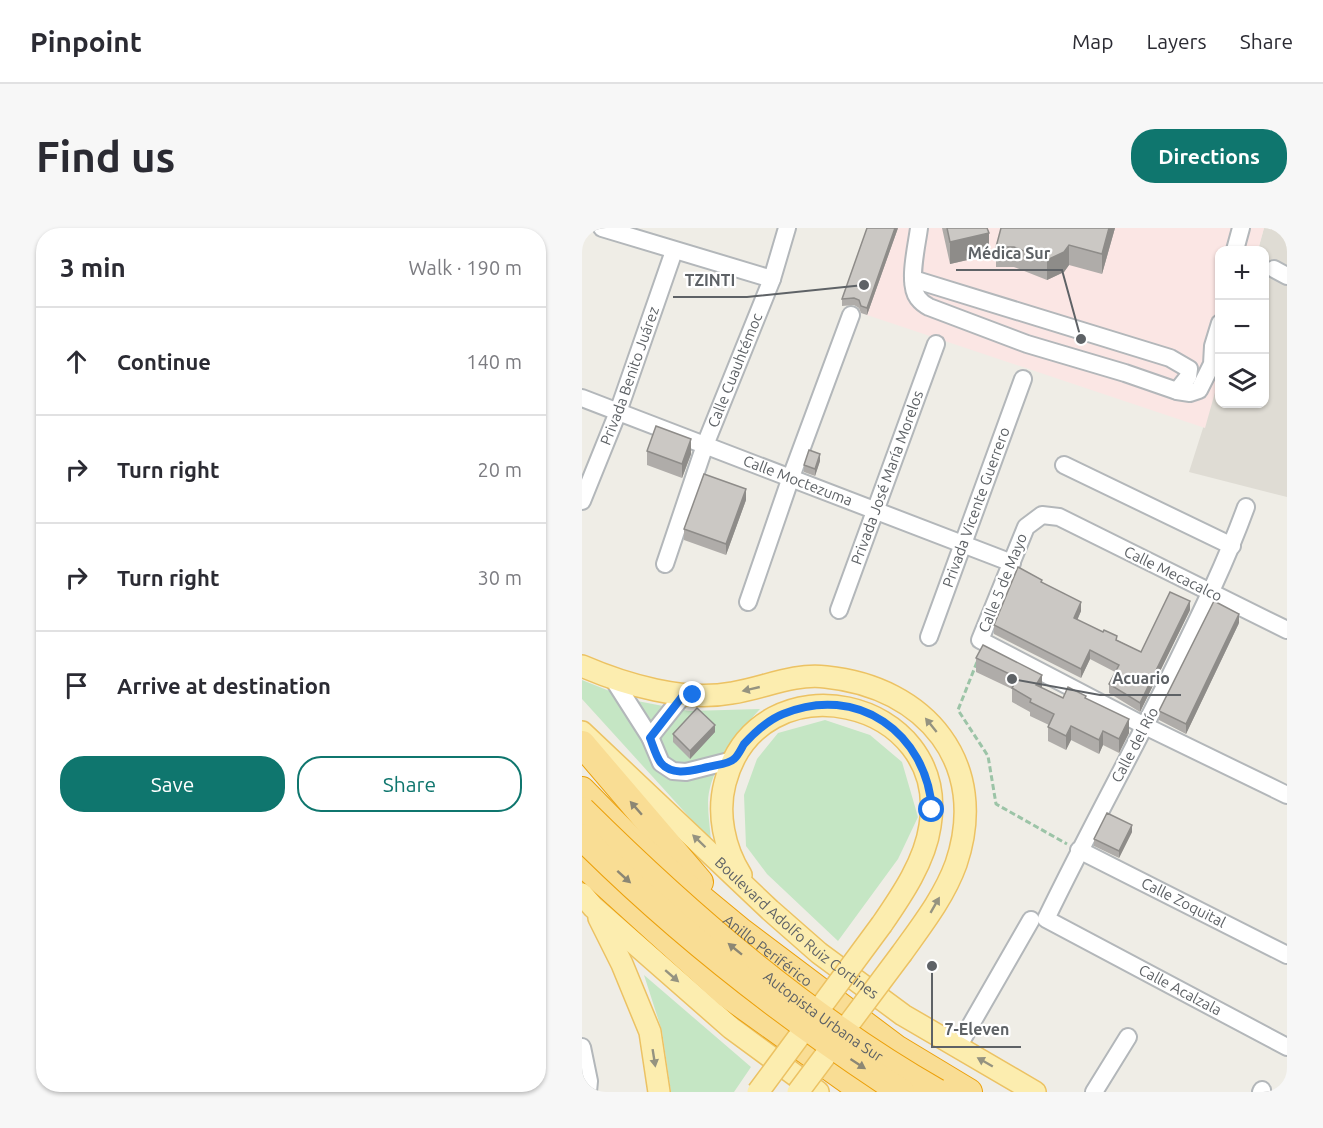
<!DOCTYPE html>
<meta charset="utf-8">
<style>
:root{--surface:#fff;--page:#f7f7f7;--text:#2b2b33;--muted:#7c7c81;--line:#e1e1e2;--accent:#0f766e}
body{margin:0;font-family:Ubuntu,sans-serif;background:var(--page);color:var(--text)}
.controls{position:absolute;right:18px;top:18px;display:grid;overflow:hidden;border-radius:12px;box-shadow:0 2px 4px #0004}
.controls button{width:54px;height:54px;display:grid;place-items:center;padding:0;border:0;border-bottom:2px solid var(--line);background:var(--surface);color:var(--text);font:30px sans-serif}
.stop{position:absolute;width:18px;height:18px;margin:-14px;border:4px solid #1a73e8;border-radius:50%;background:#fff}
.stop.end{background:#1a73e8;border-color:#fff;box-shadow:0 2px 6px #0008}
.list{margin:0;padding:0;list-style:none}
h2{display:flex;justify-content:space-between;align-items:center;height:78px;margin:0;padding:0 24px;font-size:26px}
h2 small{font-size:20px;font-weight:400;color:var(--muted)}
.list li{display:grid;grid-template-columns:39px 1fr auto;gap:18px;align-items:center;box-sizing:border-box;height:108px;padding:0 24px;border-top:2px solid var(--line)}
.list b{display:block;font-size:22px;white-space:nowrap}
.list em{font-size:20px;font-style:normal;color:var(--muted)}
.actions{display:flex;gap:12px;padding:18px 24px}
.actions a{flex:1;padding:14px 0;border:2px solid var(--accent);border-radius:24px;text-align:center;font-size:21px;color:var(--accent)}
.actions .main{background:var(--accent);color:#fff}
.icon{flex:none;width:33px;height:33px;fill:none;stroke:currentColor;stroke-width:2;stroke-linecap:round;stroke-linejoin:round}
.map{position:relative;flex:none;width:705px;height:864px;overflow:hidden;border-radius:24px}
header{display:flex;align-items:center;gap:36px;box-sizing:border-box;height:84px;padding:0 30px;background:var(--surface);border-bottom:2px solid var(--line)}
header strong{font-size:28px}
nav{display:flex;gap:33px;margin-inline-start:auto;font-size:21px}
.intro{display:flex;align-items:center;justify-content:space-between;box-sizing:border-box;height:144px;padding:0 36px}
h1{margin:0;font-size:42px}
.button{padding:15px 27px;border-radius:24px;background:var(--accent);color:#fff;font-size:21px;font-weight:700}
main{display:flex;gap:36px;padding:0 36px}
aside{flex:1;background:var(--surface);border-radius:24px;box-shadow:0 2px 4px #0004}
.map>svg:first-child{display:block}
</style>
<header>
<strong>Pinpoint</strong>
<nav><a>Map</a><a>Layers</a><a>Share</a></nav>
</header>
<div class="intro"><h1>Find us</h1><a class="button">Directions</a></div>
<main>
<aside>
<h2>3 min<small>Walk · 190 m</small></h2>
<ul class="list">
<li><svg class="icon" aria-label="ahead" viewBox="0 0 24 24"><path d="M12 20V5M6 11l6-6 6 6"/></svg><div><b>Continue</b></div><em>140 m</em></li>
<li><svg class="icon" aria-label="right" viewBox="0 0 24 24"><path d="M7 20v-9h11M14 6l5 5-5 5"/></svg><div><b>Turn right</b></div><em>20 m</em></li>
<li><svg class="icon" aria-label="right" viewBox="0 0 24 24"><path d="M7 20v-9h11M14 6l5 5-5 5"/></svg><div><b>Turn right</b></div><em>30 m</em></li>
<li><svg class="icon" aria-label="arrive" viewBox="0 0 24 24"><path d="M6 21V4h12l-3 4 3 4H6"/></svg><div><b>Arrive at destination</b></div></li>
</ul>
<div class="actions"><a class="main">Save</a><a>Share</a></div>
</aside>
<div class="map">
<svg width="705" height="864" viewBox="0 0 705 864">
<rect width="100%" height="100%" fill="#efede6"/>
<!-- education -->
<path fill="#dfdcd4" d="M 682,0 L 705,0 L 705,269 L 607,244 L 637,150 L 638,176 L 682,176 L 682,22 L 676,22 Z"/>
<!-- medical -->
<path fill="#fbe6e4" d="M 315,0 L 682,0 L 676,22 L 638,22 L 637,150 L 623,200 L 285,87 Z"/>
<!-- green -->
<path fill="#c5e6c4" d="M 0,452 L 50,472 L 107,483 L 178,481 C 157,504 126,542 126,575 C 126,587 128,600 129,613 L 0,471 Z
M 243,492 L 288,507 L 320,534 L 336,589 L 316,631 L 256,713 L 185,646 L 164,618 L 162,567 L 175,531 L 196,505 Z
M 62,747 L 169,839 L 152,864 L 89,864 L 80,803 Z"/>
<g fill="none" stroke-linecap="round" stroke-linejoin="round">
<defs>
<g id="minor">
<path d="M 20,0 L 190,51"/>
<path d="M 337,0 C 335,17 325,56 336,70 C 339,74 343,77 347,79 L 445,116 L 543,145 L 595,163 L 608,165 L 617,162 L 630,136 L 631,118 L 638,95"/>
<path d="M 653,22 L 659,0"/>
<path d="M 692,41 L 705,48"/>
<path d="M 331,51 L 588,130 L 607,141 L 606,149 L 595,163"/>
<path id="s1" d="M 0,170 L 430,335"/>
<path d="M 482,237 L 650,318"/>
<path id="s2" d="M 0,273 L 36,184 L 92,23"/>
<path id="s3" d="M 664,279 C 644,334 619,385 593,438 C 551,523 505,606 464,691 L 705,819"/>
<path id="s4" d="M 83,336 L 123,217 L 190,51 L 205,0"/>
<path d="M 166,374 L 209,249 L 269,87"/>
<path id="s5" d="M 257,382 L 354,116"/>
<path d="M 705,402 L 477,289 L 460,287 L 444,299 L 398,412 L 563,498 L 705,567"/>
<path id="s6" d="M 347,409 L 441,151"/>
<path d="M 31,451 L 68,509 L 79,535 L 91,543 L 104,544 L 151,532"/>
<path d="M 68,509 L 103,465"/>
<path id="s7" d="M 497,622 L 705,727"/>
<path d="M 0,819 L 7,853 L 6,864"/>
<path d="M 376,819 L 449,692"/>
<path d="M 512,864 L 546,809"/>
<path d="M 679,864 L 680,862"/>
</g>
<g id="major">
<path d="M 0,438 C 44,457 102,474 150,465 C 182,460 211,445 244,449 C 344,459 408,536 374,636 C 362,669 340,697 320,725"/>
<path id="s8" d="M 0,504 L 188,682 L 237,725 L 321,787 L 453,864"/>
<path d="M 159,647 C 142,620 135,585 143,555 C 176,427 369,469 348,598 C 343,633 320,667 300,696"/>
<path d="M 0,666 L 11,679 L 149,800 L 236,864"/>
<path d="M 17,690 L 40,736 L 68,804 L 77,864"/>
</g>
<g id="highway">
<path d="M 0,516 L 118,654"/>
<path id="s9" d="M 0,562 L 51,614 L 160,704 L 314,820 L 387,864"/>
<path d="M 0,635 L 146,767 L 282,864"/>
</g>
</defs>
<!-- minor casing -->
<use href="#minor" stroke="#b3b7ba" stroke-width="20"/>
<!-- major casing -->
<use href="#major" stroke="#ecc263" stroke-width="24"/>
<!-- highway casing -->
<use href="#highway" stroke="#eca00a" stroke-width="28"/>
<!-- path -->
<path stroke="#9cc4a7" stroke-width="3" stroke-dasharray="6 3" stroke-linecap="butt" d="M 395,434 L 376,482 L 406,528 L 414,576 L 485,616"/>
<!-- minor -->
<use href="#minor" stroke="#fff" stroke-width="16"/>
<!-- major -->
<use href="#major" stroke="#fcedaf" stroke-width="21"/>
<!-- highway -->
<use href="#highway" stroke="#f9dd94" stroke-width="26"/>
<defs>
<path id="major-bridge" d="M 176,864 L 300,696
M 216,864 L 320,725"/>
<g id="highway-bridge">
<path id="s10" d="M 0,582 C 107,688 224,789 355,864"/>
<path d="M 0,609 C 97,706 204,789 319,864"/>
</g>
</defs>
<!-- major-bridge casing -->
<use href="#major-bridge" stroke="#ecc263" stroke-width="24" stroke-linecap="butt"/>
<!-- highway-bridge casing -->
<use href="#highway-bridge" stroke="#eca00a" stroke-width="28" stroke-linecap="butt"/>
<!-- major-bridge -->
<use href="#major-bridge" stroke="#fcedaf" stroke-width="21"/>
<!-- highway-bridge -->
<use href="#highway-bridge" stroke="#f9dd94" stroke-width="26"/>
</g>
<!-- wall -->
<path fill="#afaca9" d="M 316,0 L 285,87 L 279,85 L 277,80 L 272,77 L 260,78 L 260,71 Z
M 360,0 L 405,0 L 407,27 L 368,36 Z
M 533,0 L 520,46 L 487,37 L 482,44 L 465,52 L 432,39 L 414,39 L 414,19 Z
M 65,223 L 109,226 L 100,250 L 65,237 Z
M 238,233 L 233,248 L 222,244 L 222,237 Z
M 164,272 L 144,327 L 102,312 L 102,301 Z
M 460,355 L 499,383 L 495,392 L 559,424 L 608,382 L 558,484 L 527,465 L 527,456 L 533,444 L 508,431 L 499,450 L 412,406 L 412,397 Z
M 657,395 L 604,506 L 577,492 L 577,483 Z
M 394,430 L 481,470 L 504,471 L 547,505 L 537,525 L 521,517 L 517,526 L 489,512 L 484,522 L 466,513 L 466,499 L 467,497 L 448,488 L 448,484 L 430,474 L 430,461 L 394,444 Z
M 133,504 L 108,531 L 91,514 L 91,506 Z
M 550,604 L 537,630 L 512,618 L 512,611 Z"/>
<!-- shaded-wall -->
<path fill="#8e8c89" d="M 313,0 L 316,0 L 285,87 L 285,80 Z
M 527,0 L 533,0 L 520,46 L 520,26 Z
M 407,5 L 407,27 L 368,36 L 368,14 Z
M 487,17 L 487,37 L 482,44 L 465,52 L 465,32 Z
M 109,211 L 109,226 L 100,250 L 100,236 Z
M 238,226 L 238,233 L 233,248 L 233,241 Z
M 164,261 L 164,272 L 144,327 L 144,316 Z
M 608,373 L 608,382 L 558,484 L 558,475 Z
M 499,374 L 499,383 L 492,400 L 492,390 Z
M 657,386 L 657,395 L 604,506 L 604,496 Z
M 508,422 L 508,431 L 499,450 L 499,441 Z
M 460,447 L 460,461 L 454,457 Z
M 547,491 L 547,505 L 537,525 L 537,511 Z
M 133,497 L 133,504 L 108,531 L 108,523 Z
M 489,498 L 489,512 L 484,522 L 484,508 Z
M 521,503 L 521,517 L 517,526 L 517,512 Z
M 550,597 L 550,604 L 537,630 L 537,623 Z"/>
<!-- building -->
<path fill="#cbc8c4" stroke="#8e8c89" stroke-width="1.5" d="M 285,0 L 313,0 L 285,80 L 279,78 L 277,72 L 272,70 L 260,71 Z
M 365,0 L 405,0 L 407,5 L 368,14 Z
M 419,0 L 527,0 L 520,26 L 487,17 L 482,24 L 465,32 L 432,19 L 414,19 Z
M 74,198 L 109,211 L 100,236 L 65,223 Z
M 227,222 L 238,226 L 233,241 L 222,237 Z
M 122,246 L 164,261 L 144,316 L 102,301 Z
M 436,339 L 460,352 L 459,354 L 499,374 L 492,390 L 521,404 L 522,402 L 535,408 L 534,412 L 559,424 L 588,364 L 608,373 L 558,475 L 527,456 L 537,437 L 508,422 L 499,441 L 412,397 Z
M 632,373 L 657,386 L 604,496 L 577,483 Z
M 401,417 L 460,447 L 454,457 L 481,470 L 486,459 L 504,468 L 503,470 L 547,491 L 537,511 L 521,503 L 517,512 L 489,498 L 484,508 L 466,499 L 472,486 L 448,474 L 449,471 L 430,460 L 436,450 L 394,430 Z
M 115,480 L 133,497 L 108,523 L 91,506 Z
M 525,585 L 550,597 L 537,623 L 512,611 Z"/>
<!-- one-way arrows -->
<defs><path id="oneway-solid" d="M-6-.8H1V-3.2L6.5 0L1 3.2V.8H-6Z" transform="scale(1.5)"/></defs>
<g fill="#959380">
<use href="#oneway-solid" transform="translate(169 461) rotate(167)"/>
<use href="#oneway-solid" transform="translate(349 497) rotate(-129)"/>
<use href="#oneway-solid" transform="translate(117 613) rotate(-136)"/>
<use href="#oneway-solid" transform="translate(353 677) rotate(-60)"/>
<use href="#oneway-solid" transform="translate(90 748) rotate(41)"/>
<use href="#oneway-solid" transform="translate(72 830) rotate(81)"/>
<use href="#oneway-solid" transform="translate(403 834) rotate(-150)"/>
</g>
<g fill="#8c8774">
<use href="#oneway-solid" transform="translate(54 580) rotate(-131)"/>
<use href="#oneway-solid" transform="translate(42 649) rotate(42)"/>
<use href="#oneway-solid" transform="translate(153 721) rotate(-141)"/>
<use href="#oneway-solid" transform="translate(276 836) rotate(33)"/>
</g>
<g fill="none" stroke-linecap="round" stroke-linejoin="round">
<!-- route -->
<path stroke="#1a73e8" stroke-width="8" d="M 111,467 L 103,465 L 68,510 C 71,517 74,529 79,535 C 91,549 111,542 126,539 C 133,537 147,536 152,531 C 156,528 159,521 162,516 C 173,504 186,492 201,486 C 275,455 345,505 350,582"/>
</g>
<g text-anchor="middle" stroke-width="4.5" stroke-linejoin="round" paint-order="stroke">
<!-- street labels -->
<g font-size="15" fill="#5e6266" stroke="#fff">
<text dy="5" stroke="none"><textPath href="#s4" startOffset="206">Calle Cuauhtémoc</textPath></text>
<text dy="5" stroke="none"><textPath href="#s2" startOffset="134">Privada Benito Juárez</textPath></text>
<text dy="5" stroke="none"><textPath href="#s5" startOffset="141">Privada José María Morelos</textPath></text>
<text dy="5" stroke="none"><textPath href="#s1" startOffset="231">Calle Moctezuma</textPath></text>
<text dy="5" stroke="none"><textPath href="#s6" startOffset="138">Privada Vicente Guerrero</textPath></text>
<text transform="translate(591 346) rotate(26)" y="5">Calle Mecacalco</text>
<text transform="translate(421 355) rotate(-68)" y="5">Calle 5 de Mayo</text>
<text transform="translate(553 517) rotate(-62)" y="5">Calle del Río</text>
<text dy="5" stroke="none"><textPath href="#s7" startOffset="117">Calle Zoquital</textPath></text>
<text dy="5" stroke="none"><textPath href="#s8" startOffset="291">Boulevard Adolfo Ruiz Cortines</textPath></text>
<text dy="5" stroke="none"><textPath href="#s9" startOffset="246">Anillo Periférico</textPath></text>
<text dy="5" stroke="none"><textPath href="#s3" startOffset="610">Calle Acalzala</textPath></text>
<text dy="5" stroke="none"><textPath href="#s10" startOffset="318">Autopista Urbana Sur</textPath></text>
</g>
</g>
<!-- callouts -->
<path fill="none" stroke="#5e6266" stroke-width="2" d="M499 111L480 42H374M282 57L165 69H91M430 451L518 467H599M350 738L350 819H439"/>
<g fill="#5e6266" stroke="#fff" stroke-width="2">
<circle cx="499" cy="111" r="6"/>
<circle cx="282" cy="57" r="6"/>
<circle cx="430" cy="451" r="6"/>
<circle cx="350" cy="738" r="6"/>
</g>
<g font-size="16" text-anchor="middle" font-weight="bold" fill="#5e6266" stroke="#fff" stroke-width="4.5" stroke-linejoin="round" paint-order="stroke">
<text x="427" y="31">Médica Sur</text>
<text x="128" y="58">TZINTI</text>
<text x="559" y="456">Acuario</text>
<text x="395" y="807">7-Eleven</text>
</g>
</svg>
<div class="controls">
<button>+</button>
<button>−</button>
<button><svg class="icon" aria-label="layers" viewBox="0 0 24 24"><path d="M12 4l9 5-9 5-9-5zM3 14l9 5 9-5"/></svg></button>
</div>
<div class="stop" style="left:350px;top:582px"></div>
<div class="stop end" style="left:111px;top:467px"></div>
</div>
</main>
